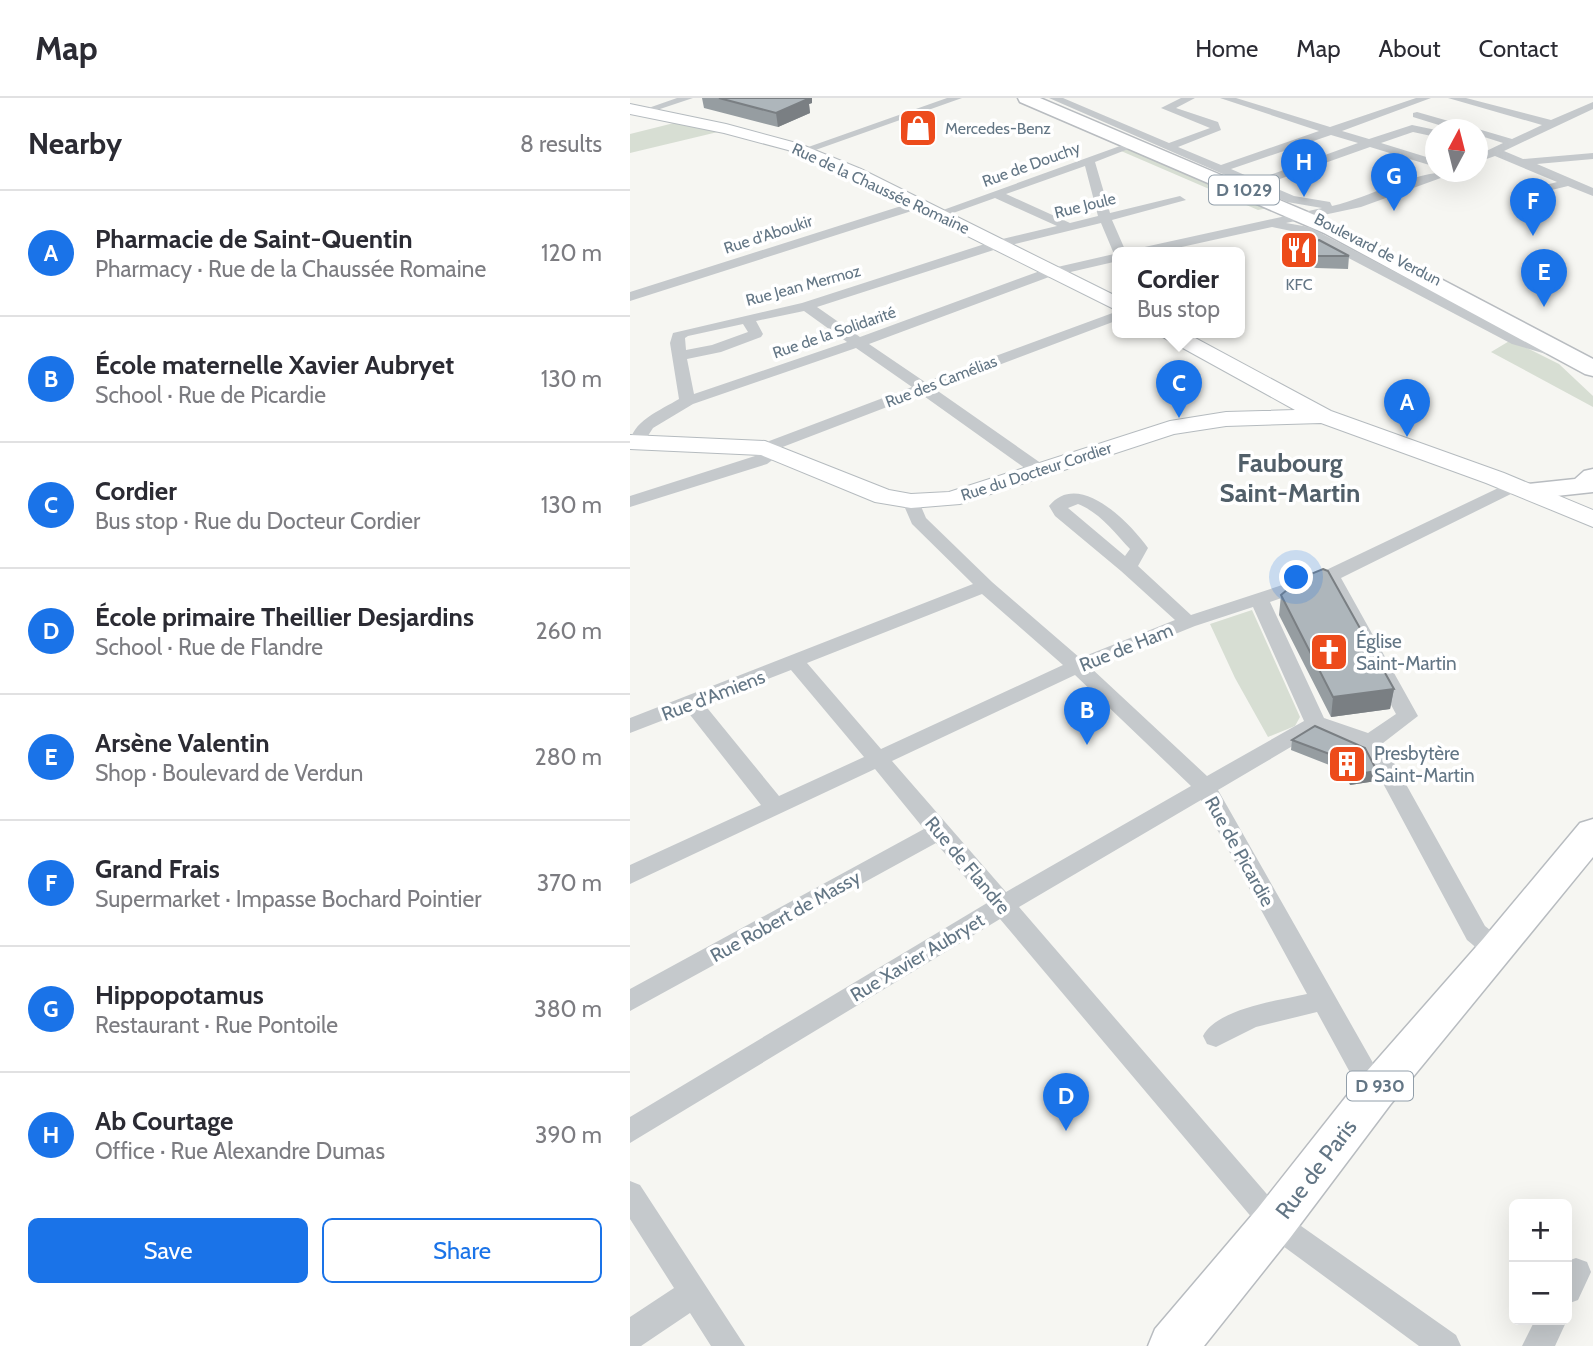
<!DOCTYPE html>
<meta charset="utf-8">
<style>
:root{--surface:#fff;--page:#f2f2f3;--text:#2b2b33;--muted:#7c7c81;--line:#e1e1e2;--accent:#1a73e8}
body{margin:0;font-family:Cabin,sans-serif;background:var(--page);color:var(--text)}
.controls{position:absolute;right:21px;bottom:21px;display:grid;overflow:hidden;border-radius:10px;box-shadow:0 7px 28px #0002}
.controls button{width:63px;height:63px;display:grid;place-items:center;padding:0;border:0;border-bottom:2px solid var(--line);background:var(--surface);color:var(--text);font:35px sans-serif}
.compass{position:absolute;left:795px;top:21px;width:63px;height:63px;border-radius:50%;background:var(--surface);box-shadow:0 7px 28px #0002;rotate:7deg}
.you{position:absolute;left:667px;top:480px;width:24px;height:24px;margin:-18px;border:5px solid #fff;border-radius:50%;background:#1a73e8;box-shadow:0 0 0 10px #1a73e833}
.badge{display:grid;place-items:center;width:46px;height:46px;border-radius:50%;background:var(--accent);color:#fff;font-size:23px;font-weight:700}
.pin{position:absolute;translate:-50% -58px;filter:drop-shadow(0 2px 4px #0008)}
.pin::after{content:'';position:absolute;top:37px;width:24px;height:21px;background:inherit;clip-path:polygon(0 0,100% 0,50% 100%)}
.popup{position:absolute;left:482px;top:149px;width:133px;height:91px;box-sizing:border-box;display:grid;place-content:center;border-radius:10px;background:var(--surface);filter:drop-shadow(0 2px 5px #0005);font-size:23px;white-space:nowrap;color:var(--muted)}
.popup b{font-size:26px;color:var(--text)}
.popup::after{content:'';position:absolute;left:50%;top:100%;margin-left:-14px;border:14px solid transparent;border-top-color:var(--surface)}
.list{margin:0;padding:0;list-style:none}
h2{display:flex;justify-content:space-between;align-items:center;height:91px;margin:0;padding:0 28px;font-size:30px}
h2 small{font-size:23px;font-weight:400;color:var(--muted)}
.list li{display:grid;grid-template-columns:46px 1fr auto;gap:21px;align-items:center;box-sizing:border-box;height:126px;padding:0 28px;border-top:2px solid var(--line)}
.list b{display:block;font-size:26px;white-space:nowrap}
.list p{margin:0;font-size:23px;white-space:nowrap;color:var(--muted)}
.list em{font-size:23px;font-style:normal;color:var(--muted)}
.actions{display:flex;gap:14px;padding:21px 28px}
.actions a{flex:1;padding:16px 0;border:2px solid var(--accent);border-radius:10px;text-align:center;font-size:24px;color:var(--accent)}
.actions .main{background:var(--accent);color:#fff}
.map{position:relative;flex:none;width:963px;height:1248px;overflow:hidden}
header{display:flex;align-items:center;gap:42px;box-sizing:border-box;height:98px;padding:0 35px;background:var(--surface);border-bottom:2px solid var(--line)}
header strong{font-size:33px}
nav{display:flex;gap:38px;margin-inline-start:auto;font-size:24px}
main{display:flex}
aside{flex:1;background:var(--surface)}
.map>svg:first-child{display:block}
</style>
<header>
<strong>Map</strong>
<nav><a>Home</a><a>Map</a><a>About</a><a>Contact</a></nav>
</header>
<main>
<aside>
<h2>Nearby<small>8 results</small></h2>
<ul class="list">
<li><span class="badge">A</span><div><b>Pharmacie de Saint-Quentin</b><p>Pharmacy · Rue de la Chaussée Romaine</p></div><em>120 m</em></li>
<li><span class="badge">B</span><div><b>École maternelle Xavier Aubryet</b><p>School · Rue de Picardie</p></div><em>130 m</em></li>
<li><span class="badge">C</span><div><b>Cordier</b><p>Bus stop · Rue du Docteur Cordier</p></div><em>130 m</em></li>
<li><span class="badge">D</span><div><b>École primaire Theillier Desjardins</b><p>School · Rue de Flandre</p></div><em>260 m</em></li>
<li><span class="badge">E</span><div><b>Arsène Valentin</b><p>Shop · Boulevard de Verdun</p></div><em>280 m</em></li>
<li><span class="badge">F</span><div><b>Grand Frais</b><p>Supermarket · Impasse Bochard Pointier</p></div><em>370 m</em></li>
<li><span class="badge">G</span><div><b>Hippopotamus</b><p>Restaurant · Rue Pontoile</p></div><em>380 m</em></li>
<li><span class="badge">H</span><div><b>Ab Courtage</b><p>Office · Rue Alexandre Dumas</p></div><em>390 m</em></li>
</ul>
<div class="actions"><a class="main">Save</a><a>Share</a></div>
</aside>
<div class="map">
<svg width="963" height="1248" viewBox="0 0 963 1248">
<rect width="100%" height="100%" fill="#f6f6f2"/>
<!-- green -->
<path fill="#d7ded3" d="M 48,24 L 92,33 L 0,55 L 0,36 Z
M 500,50 L 643,109 L 628,112 L 491,53 Z
M 881,242 L 929,266 L 963,298 L 963,309 L 861,254 Z
M 622,512 L 670,619 L 665,628 L 638,639 L 605,580 L 580,526 Z"/>
<g fill="none" stroke-linecap="round" stroke-linejoin="round">
<defs>
<path id="secondary" d="M 0,6 L 96,26 L 170,46 L 231,71 L 488,199 L 488,213 L 219,79 L 158,52 L 94,35 L 0,16 Z
M 528,234 L 554,234 L 701,313 L 874,375 L 963,412 L 963,429 L 856,385 L 691,325 L 596,328 L 544,336 L 330,406 L 281,410 L 245,404 L 131,357 L 0,351 L 0,337 L 135,343 L 259,392 L 281,396 L 319,394 L 540,323 L 596,314 L 665,312 L 531,238 Z"/>
<path id="primary" d="M 388,0 L 410,0 L 708,127 L 963,261 L 963,278 L 955,276 L 694,135 L 390,4 Z
M 963,371 L 963,394 L 908,400 L 898,398 L 894,392 L 898,386 L 945,381 L 954,373 Z
M 963,721 L 963,759 L 760,1007 L 660,1140 L 574,1248 L 518,1248 L 525,1231 L 628,1110 L 730,981 L 853,841 L 950,725 Z"/>
</defs>
<!-- secondary casing -->
<use href="#secondary" stroke="#b5bbbf" stroke-width="2"/>
<!-- primary casing -->
<use href="#primary" stroke="#b8bcc0" stroke-width="3"/>
<!-- street -->
<path fill="#c5c9cc" fill-rule="evenodd" d="M 47,0 L 63,0 L 12,17 L 7,14 Z
M 317,0 L 332,0 L 177,55 L 167,53 Z
M 419,0 L 433,0 L 539,45 L 580,30 L 531,10 L 551,0 L 565,0 L 546,10 L 588,24 L 591,32 L 548,49 L 591,67 L 689,33 L 590,0 L 606,0 L 700,29 L 786,0 L 801,0 L 712,33 L 739,41 L 782,27 L 806,32 L 806,39 L 783,34 L 751,45 L 806,62 L 806,69 L 740,49 L 636,86 L 664,98 L 700,104 L 702,108 C 741,99 781,74 821,74 L 819,77 L 731,109 L 656,125 L 679,129 L 892,240 L 921,249 L 923,252 L 916,256 L 882,246 L 671,135 L 642,129 L 529,154 L 504,154 L 510,150 L 692,110 L 657,104 ZM 701,37 L 728,45 L 626,82 L 601,71 Z
M 818,0 L 836,0 L 921,22 L 963,4 L 963,11 L 874,53 L 893,61 L 963,55 L 963,61 L 907,66 L 963,90 L 963,98 L 938,88 L 885,101 L 885,95 L 927,84 L 865,58 L 848,64 L 848,57 L 873,45 L 848,37 L 848,32 L 844,32 L 848,31 L 882,41 L 912,27 Z
M 787,14 L 843,30 L 844,32 L 825,32 L 783,19 L 783,15 Z
M 501,44 L 511,46 L 465,64 L 480,115 L 550,98 L 556,102 L 482,122 L 496,154 L 488,154 L 488,163 L 419,179 L 239,246 L 295,284 L 488,213 L 488,222 L 305,291 L 415,368 L 417,372 L 415,376 L 403,376 L 291,296 L 150,350 L 153,354 L 137,366 L 0,409 L 0,398 L 125,358 L 132,354 L 127,350 L 129,347 L 282,289 L 226,250 L 63,306 L 23,330 L 12,347 L 0,347 C 0,324 31,312 49,301 L 40,245 L 43,235 L 172,205 L 364,143 L 427,128 L 365,100 L 312,119 L 308,120 L 302,116 ZM 455,68 L 468,118 L 440,125 L 376,96 ZM 471,125 L 484,156 L 410,173 L 230,239 L 187,209 L 373,149 ZM 174,213 L 217,244 L 64,296 L 57,261 L 91,254 L 131,239 L 133,236 L 126,223 ZM 113,226 L 118,234 L 82,247 L 56,252 L 55,240 L 58,238 Z
M 287,103 L 293,107 L 291,110 L 0,203 L 0,194 Z
M 883,383 L 892,388 L 889,392 L 711,480 L 788,618 L 753,645 L 855,828 L 876,845 L 879,852 L 876,859 C 859,864 850,852 837,842 L 733,648 L 688,633 L 588,692 L 755,986 L 759,994 L 755,1002 L 745,1005 L 735,1002 L 687,914 L 626,929 L 586,949 L 577,946 L 573,938 C 586,911 650,902 677,896 L 571,702 L 389,809 L 654,1116 L 826,1237 L 831,1248 L 789,1248 L 634,1134 L 370,821 L 0,1045 L 0,1019 L 357,805 L 306,745 L 0,913 L 0,891 L 294,731 L 245,671 L 0,786 L 0,767 L 131,707 L 57,613 L 0,635 L 0,620 L 343,486 L 282,426 L 272,403 L 275,399 L 287,399 L 296,420 L 362,484 L 450,560 L 545,522 L 491,473 L 425,418 L 419,408 C 449,371 500,425 518,450 L 508,468 L 561,517 L 692,474 ZM 448,406 C 469,414 484,434 500,451 L 495,458 L 438,410 ZM 695,485 L 766,616 L 738,635 L 694,620 L 640,504 ZM 352,496 L 433,567 L 251,651 L 177,565 ZM 623,509 L 674,623 L 577,678 L 461,570 L 565,528 ZM 161,572 L 234,659 L 149,698 L 74,606 ZM 445,577 L 561,688 L 376,794 L 262,663 Z
M 0,1083 L 10,1087 L 115,1248 L 81,1248 L 60,1215 L 11,1248 L 0,1248 L 0,1219 L 44,1190 L 0,1121 Z
M 946,1160 L 957,1164 L 961,1174 L 948,1202 L 937,1206 L 937,1163 Z
M 937,1220 L 937,1222 L 925,1248 L 892,1248 L 905,1222 Z"/>
<!-- secondary -->
<use href="#secondary" fill="#fff" fill-rule="evenodd"/>
<!-- primary -->
<use href="#primary" fill="#fff" fill-rule="evenodd"/>
</g>
<!-- wall -->
<path fill="#969da1" d="M 72,0 L 182,0 L 182,5 L 179,6 L 180,15 L 148,29 L 74,10 Z
M 666,150 L 719,158 L 718,171 L 686,170 L 665,162 Z
M 651,497 L 764,591 L 760,611 L 701,619 L 649,517 Z
M 662,642 L 747,673 L 746,683 L 720,687 L 712,672 L 661,652 Z"/>
<!-- shaded-wall -->
<path fill="#7a7f83" d="M 164,0 L 182,0 L 182,5 L 179,6 L 180,15 L 148,29 L 146,15 Z
M 764,591 L 760,611 L 701,619 L 703,599 Z
M 747,673 L 746,683 L 720,687 L 721,677 Z"/>
<!-- building -->
<path fill="#aeb6bb" stroke="#7a7f83" stroke-width="2" d="M 89,0 L 175,0 L 178,1 L 146,15 Z
M 689,142 L 719,158 L 687,158 L 666,150 Z
M 693,471 L 698,473 L 764,591 L 703,599 L 651,497 L 671,480 Z
M 685,628 L 735,650 L 747,673 L 721,677 L 713,661 L 662,642 Z"/>
<!-- icons -->
<defs>
<symbol id="shop-square" viewBox="-11 -11 22 22"><rect x="-9" y="-9" width="18" height="18" rx="4" fill="#ed4b1b" stroke="#fff"/><path d="M-5-2.5h2.3a2.7 3.5 0 0 1 5.4 0H5L5.5 6h-11ZM-1.5-2.5h3a1.5 2.3 0 0 0-3 0Z" fill="#fff"/></symbol>
<symbol id="restaurant-square" viewBox="-11 -11 22 22"><rect x="-9" y="-9" width="18" height="18" rx="4" fill="#ed4b1b" stroke="#fff"/><path d="M-5-6h1v4h1v-4h1v4h1v-4h1v5L-1.5 .5V6h-2V.5L-5-1ZM5-6V6H3V1.5H1.5Q1.5-4 5-6Z" fill="#fff"/></symbol>
<symbol id="church-square" viewBox="-11 -11 22 22"><rect x="-9" y="-9" width="18" height="18" rx="4" fill="#ed4b1b" stroke="#fff"/><path d="M-1.2-6h2.4v3.5h3.3v2.4h-3.3V6h-2.4V-.1h-3.3v-2.4h3.3Z" fill="#fff"/></symbol>
<symbol id="building-square" viewBox="-11 -11 22 22"><rect x="-9" y="-9" width="18" height="18" rx="4" fill="#ed4b1b" stroke="#fff"/><path d="M-4-6H4V6H1V3H-1V6H-4ZM-2.5-4.3h1.7v1.8h-1.7ZM.8-4.3h1.7v1.8H.8ZM-2.5-1h1.7V.8h-1.7ZM.8-1h1.7V.8H.8Z" fill="#fff"/></symbol>
</defs>
<g fill-rule="evenodd">
<use href="#shop-square" x="266" y="8" width="44" height="44"/>
<use href="#restaurant-square" x="647" y="130" width="44" height="44"/>
<use href="#church-square" x="677" y="532" width="44" height="44"/>
<use href="#building-square" x="695" y="644" width="44" height="44"/>
</g>
<g text-anchor="middle" stroke-width="7" stroke-linejoin="round" paint-order="stroke">
<!-- far-poi labels -->
<g font-size="16" fill="#637685" stroke="#fff" text-anchor="start">
<text x="315" y="36">Mercedes-Benz</text>
<text x="669" y="192" text-anchor="middle">KFC</text>
</g>
<!-- far-street labels -->
<g font-size="16" fill="#637685" stroke="#fff">
<text transform="translate(401 66) rotate(-20)" y="6">Rue de Douchy</text>
<text transform="translate(251 90) rotate(25)" y="6">Rue de la Chaussée Romaine</text>
<text transform="translate(455 107) rotate(-14)" y="6">Rue Joule</text>
<text transform="translate(138 136) rotate(-18)" y="6">Rue d'Aboukir</text>
<text transform="translate(748 151) rotate(27)" y="6">Boulevard de Verdun</text>
<text transform="translate(173 187) rotate(-15)" y="6">Rue Jean Mermoz</text>
<text transform="translate(204 234) rotate(-19)" y="6">Rue de la Solidarité</text>
<text transform="translate(311 283) rotate(-21)" y="6">Rue des Camélias</text>
<text transform="translate(406 373) rotate(-18)" y="6">Rue du Docteur Cordier</text>
</g>
<!-- shield labels -->
<g fill="#fff" stroke="#929faa" stroke-width="2">
<rect x="579" y="77.5" width="70" height="29" rx="5"/>
<rect x="717" y="973.5" width="66" height="29" rx="5"/>
</g>
<g font-size="18" font-weight="bold" fill="#637685">
<text x="614" y="98">D 1029</text>
<text x="750" y="994">D 930</text>
</g>
<!-- poi labels -->
<g font-size="19" fill="#637685" stroke="#fff" text-anchor="start">
<text x="726" y="550">Église<tspan x="726" dy="22">Saint-Martin</tspan></text>
<text x="744" y="662">Presbytère<tspan x="744" dy="22">Saint-Martin</tspan></text>
</g>
<!-- street labels -->
<g font-size="19" fill="#637685" stroke="#fff">
<text transform="translate(496 549) rotate(-22)" y="7">Rue de Ham</text>
<text transform="translate(83 597) rotate(-21)" y="7">Rue d'Amiens</text>
<text transform="translate(610 753) rotate(61)" y="7">Rue de Picardie</text>
<text transform="translate(338 767) rotate(50)" y="7">Rue de Flandre</text>
<text transform="translate(155 818) rotate(-29)" y="7">Rue Robert de Massy</text>
<text transform="translate(287 859) rotate(-31)" y="7">Rue Xavier Aubryet</text>
</g>
<!-- near-street labels -->
<g font-size="23" fill="#637685" stroke="#fff">
<text transform="translate(686 1071) rotate(-53)" y="8">Rue de Paris</text>
</g>
<!-- district labels -->
<g font-size="26" font-weight="bold" fill="#515f69" stroke="#fff">
<text x="660" y="374">Faubourg<tspan x="660" dy="30">Saint-Martin</tspan></text>
</g>
</g>
</svg>
<div class="controls">
<button>+</button>
<button>−</button>
</div>
<svg class="compass" viewBox="-18 -18 36 36"><path d="M0-13l5 13h-10z" fill="#e53935"/><path d="M0 13l5-13h-10z" fill="#7c7c81"/></svg>
<div class="you"></div>
<div class="pin badge" style="left:777px;top:339px">A</div>
<div class="pin badge" style="left:457px;top:647px">B</div>
<div class="pin badge" style="left:549px;top:320px">C</div>
<div class="popup"><b>Cordier</b>Bus stop</div>
<div class="pin badge" style="left:436px;top:1033px">D</div>
<div class="pin badge" style="left:914px;top:209px">E</div>
<div class="pin badge" style="left:903px;top:138px">F</div>
<div class="pin badge" style="left:764px;top:113px">G</div>
<div class="pin badge" style="left:674px;top:99px">H</div>
</div>
</main>
